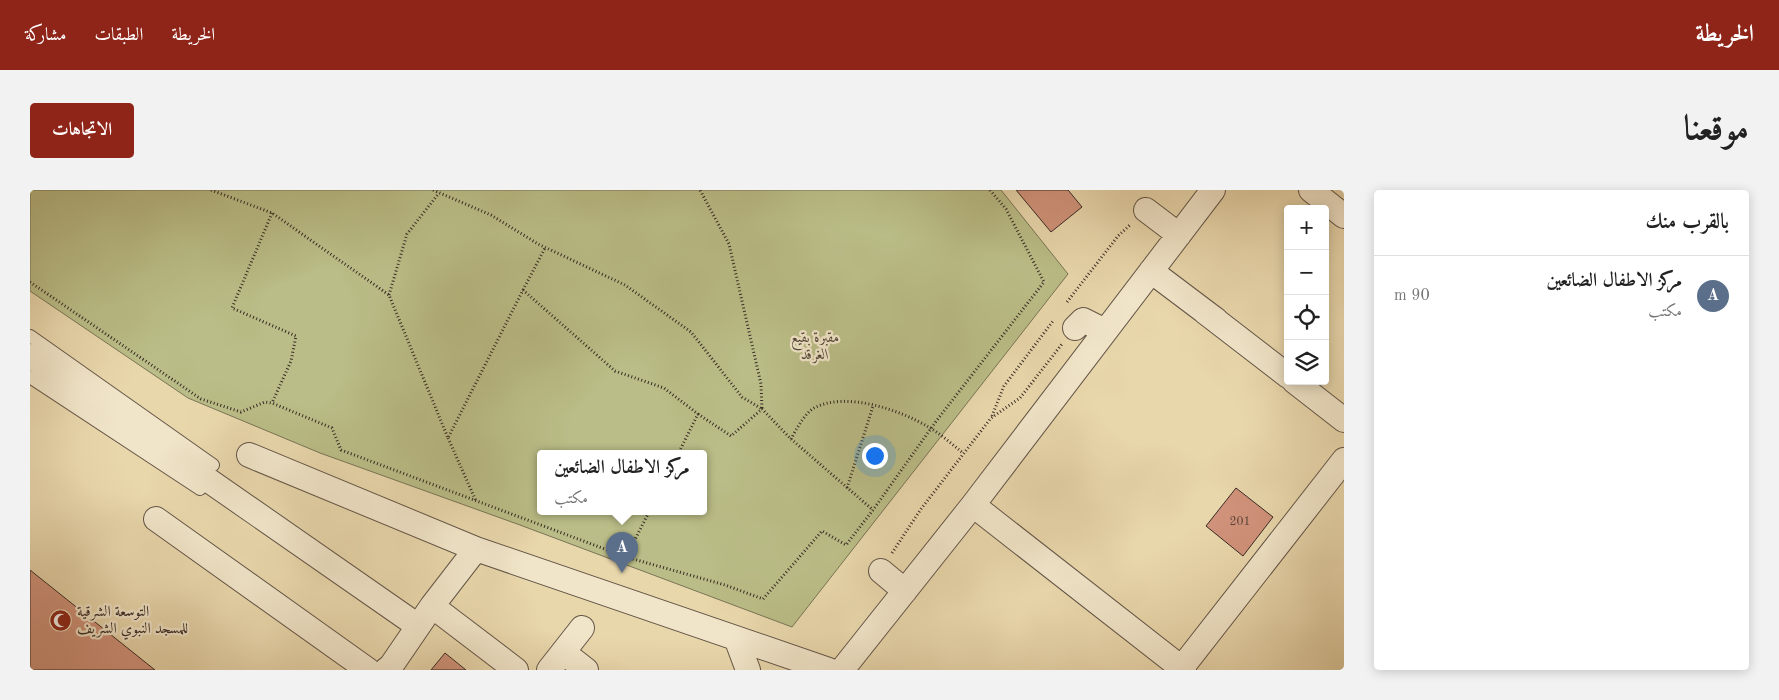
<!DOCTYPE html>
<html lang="ar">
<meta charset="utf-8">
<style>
:root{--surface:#fff;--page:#f2f2f2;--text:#222;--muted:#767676;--line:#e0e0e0;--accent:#8f2418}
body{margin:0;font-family:"Old Standard TT",Amiri,serif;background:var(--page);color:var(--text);direction:rtl}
.controls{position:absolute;right:15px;top:15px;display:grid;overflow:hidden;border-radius:5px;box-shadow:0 2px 12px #0003}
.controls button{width:45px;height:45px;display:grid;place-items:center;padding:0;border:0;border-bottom:1px solid var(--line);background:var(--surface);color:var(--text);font:25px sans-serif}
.you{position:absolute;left:844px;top:265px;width:18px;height:18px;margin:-12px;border:4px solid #fff;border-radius:50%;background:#1a73e8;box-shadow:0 0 0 8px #1a73e833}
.badge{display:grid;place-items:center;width:32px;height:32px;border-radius:50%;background:var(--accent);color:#fff;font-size:16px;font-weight:700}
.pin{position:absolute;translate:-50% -41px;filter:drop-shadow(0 1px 2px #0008)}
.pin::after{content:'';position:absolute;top:26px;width:18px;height:15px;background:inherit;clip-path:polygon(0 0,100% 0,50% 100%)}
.popup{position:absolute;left:507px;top:260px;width:170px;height:65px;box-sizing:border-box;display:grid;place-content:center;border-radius:5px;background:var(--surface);filter:drop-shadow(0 1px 4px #0005);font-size:16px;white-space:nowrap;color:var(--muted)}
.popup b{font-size:19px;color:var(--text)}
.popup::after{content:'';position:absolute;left:50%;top:100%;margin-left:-10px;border:10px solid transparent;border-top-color:var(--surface)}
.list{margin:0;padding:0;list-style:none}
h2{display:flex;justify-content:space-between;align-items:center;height:65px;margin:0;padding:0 20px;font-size:21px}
h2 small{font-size:16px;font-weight:400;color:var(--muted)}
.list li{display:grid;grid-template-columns:32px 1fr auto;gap:15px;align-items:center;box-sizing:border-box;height:80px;padding:0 20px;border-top:1px solid var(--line)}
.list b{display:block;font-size:19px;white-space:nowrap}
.list p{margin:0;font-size:16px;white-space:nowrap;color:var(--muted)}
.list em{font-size:16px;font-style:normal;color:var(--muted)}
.icon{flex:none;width:28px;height:28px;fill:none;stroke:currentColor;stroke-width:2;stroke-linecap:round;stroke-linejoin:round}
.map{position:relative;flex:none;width:1314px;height:480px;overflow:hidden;direction:ltr;border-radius:5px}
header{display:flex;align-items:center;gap:30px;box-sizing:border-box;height:70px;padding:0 25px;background:var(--accent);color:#fff}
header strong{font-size:24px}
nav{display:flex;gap:28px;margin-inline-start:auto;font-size:18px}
.intro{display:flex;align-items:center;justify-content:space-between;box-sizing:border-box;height:120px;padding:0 30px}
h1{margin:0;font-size:35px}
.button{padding:12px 22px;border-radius:5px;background:var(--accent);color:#fff;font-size:18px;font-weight:700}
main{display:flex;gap:30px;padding:0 30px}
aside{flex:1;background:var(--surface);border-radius:5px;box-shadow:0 2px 12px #0003}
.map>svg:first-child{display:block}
</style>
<header>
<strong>الخريطة</strong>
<nav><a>الخريطة</a><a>الطبقات</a><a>مشاركة</a></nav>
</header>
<div class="intro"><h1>موقعنا</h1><a class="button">الاتجاهات</a></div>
<main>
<aside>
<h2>بالقرب منك<small></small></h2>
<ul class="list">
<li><span class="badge" style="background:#5c6f8a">A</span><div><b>مركز الاطفال الضائعين</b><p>مكتب</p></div><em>90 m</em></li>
</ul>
</aside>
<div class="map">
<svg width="1314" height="480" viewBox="0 0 1314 480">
<rect width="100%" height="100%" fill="#e9d7ac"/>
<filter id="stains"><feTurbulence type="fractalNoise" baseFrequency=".004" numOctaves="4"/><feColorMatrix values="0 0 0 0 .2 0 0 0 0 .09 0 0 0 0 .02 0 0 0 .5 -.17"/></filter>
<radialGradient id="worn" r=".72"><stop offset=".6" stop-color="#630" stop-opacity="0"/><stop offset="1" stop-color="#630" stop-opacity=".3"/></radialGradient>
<!-- green -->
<path fill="#babd87" stroke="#797456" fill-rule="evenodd" d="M 0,0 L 971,0 L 1038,84 L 762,437 L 490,335 L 290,263 L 158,208 L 0,101 ZM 511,264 L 673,264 L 673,322 L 511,322 Z"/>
<!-- building -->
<path fill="#d1937b" stroke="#382b26" d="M 986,0 L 1038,0 L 1052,17 L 1021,42 Z
M 1206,298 L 1243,327 L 1213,366 L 1176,336 Z
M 0,380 L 125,480 L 0,480 Z
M 415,463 L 436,480 L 401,480 Z"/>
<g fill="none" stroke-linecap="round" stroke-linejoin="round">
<defs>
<path id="lane" d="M 0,146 L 183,275
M 0,187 L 170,299"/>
<path id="street" d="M 1281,0 L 1314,26
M 1116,20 L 1149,45
M 1121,81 L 1186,130
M 1186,130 L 1175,122 L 1258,186
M 1045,138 L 1053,130 L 1075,141
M 0,166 L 388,436
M 1264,191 L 1314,230
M 219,265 L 446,359 L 799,480
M 943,315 L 1154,480
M 126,329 L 338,480
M 851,381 L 875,401
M 402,416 L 486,480
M 706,448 L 718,480
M 533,462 L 556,480
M 356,480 L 361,476 L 402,416 L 446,359
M 519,480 L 552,438
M 812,480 L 943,315 L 1183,0
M 1150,480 L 1314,270"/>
</defs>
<!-- lane casing -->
<use href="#lane" stroke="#645648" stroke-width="14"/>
<!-- street casing -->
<use href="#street" stroke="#645648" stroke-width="26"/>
<!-- path -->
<path stroke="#382b26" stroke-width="3" stroke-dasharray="1 2.5" stroke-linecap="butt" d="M 181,0 L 242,23 L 359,105 L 418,248 L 493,100 L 585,181 L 634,198 L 668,224 L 648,264
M 403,0 L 461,25 L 508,54 L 595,95 L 661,142 L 712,207 L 732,219 L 731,194 L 699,54 L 670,0
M 242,23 L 202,118 L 266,146 L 261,171 L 242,213
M 0,92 L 171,209 L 211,222 L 235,212 L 242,213 L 302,238 L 311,260 L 596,367 L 619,322
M 493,100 L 515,58
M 359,105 L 377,44 L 409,3
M 1037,112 L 1088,46 L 1101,34
M 668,224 L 701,246 L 732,219 L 761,249 L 843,320
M 962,226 L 974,196 L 1023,131
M 418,248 L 446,311
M 761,249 C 766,240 774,224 784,218 C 816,201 871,220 900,238 C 912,245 923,255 933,263
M 817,298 L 843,216
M 862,363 L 891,319 L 961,228 L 990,208 L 1032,154
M 596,367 L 695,395 L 733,409 L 792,341 L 816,355 L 843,320 L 907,230 L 1014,92 L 976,19 L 960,0"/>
<!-- lane -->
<use href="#lane" stroke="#f1e5c9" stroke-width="12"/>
<!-- street -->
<use href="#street" stroke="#f1e5c9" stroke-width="24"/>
</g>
<!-- icons -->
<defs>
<symbol id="mosque-disc" viewBox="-11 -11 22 22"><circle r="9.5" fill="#8f2418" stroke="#f1e5c9"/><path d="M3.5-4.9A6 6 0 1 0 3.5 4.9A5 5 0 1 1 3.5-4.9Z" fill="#fff"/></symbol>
</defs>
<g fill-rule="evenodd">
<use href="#mosque-disc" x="18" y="418" width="25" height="25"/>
</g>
<g text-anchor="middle" stroke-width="4.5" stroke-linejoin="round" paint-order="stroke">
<!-- number labels -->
<g font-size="12" fill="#5e453b">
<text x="1210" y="335">201</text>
</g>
<!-- park labels -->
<g font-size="15" font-style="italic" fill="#524839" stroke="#f1e5c9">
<text x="785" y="152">مقبرة بقيع<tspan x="785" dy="17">الغرقد</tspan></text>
</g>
<!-- poi labels -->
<g font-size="15" fill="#382b26" stroke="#f1e5c9" text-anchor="start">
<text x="47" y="426">التوسعة الشرقية<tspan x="47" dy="17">للمسجد النبوي الشريف</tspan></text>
</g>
</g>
<rect width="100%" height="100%" filter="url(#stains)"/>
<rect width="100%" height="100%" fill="url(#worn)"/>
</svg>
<div class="controls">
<button>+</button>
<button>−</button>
<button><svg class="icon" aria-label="locate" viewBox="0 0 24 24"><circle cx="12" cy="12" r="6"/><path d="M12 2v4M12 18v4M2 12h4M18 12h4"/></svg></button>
<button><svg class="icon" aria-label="layers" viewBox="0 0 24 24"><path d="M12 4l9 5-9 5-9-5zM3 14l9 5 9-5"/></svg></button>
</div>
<div class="you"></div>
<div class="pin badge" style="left:592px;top:383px;background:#5c6f8a">A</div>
<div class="popup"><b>مركز الاطفال الضائعين</b>مكتب</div>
</div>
</main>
